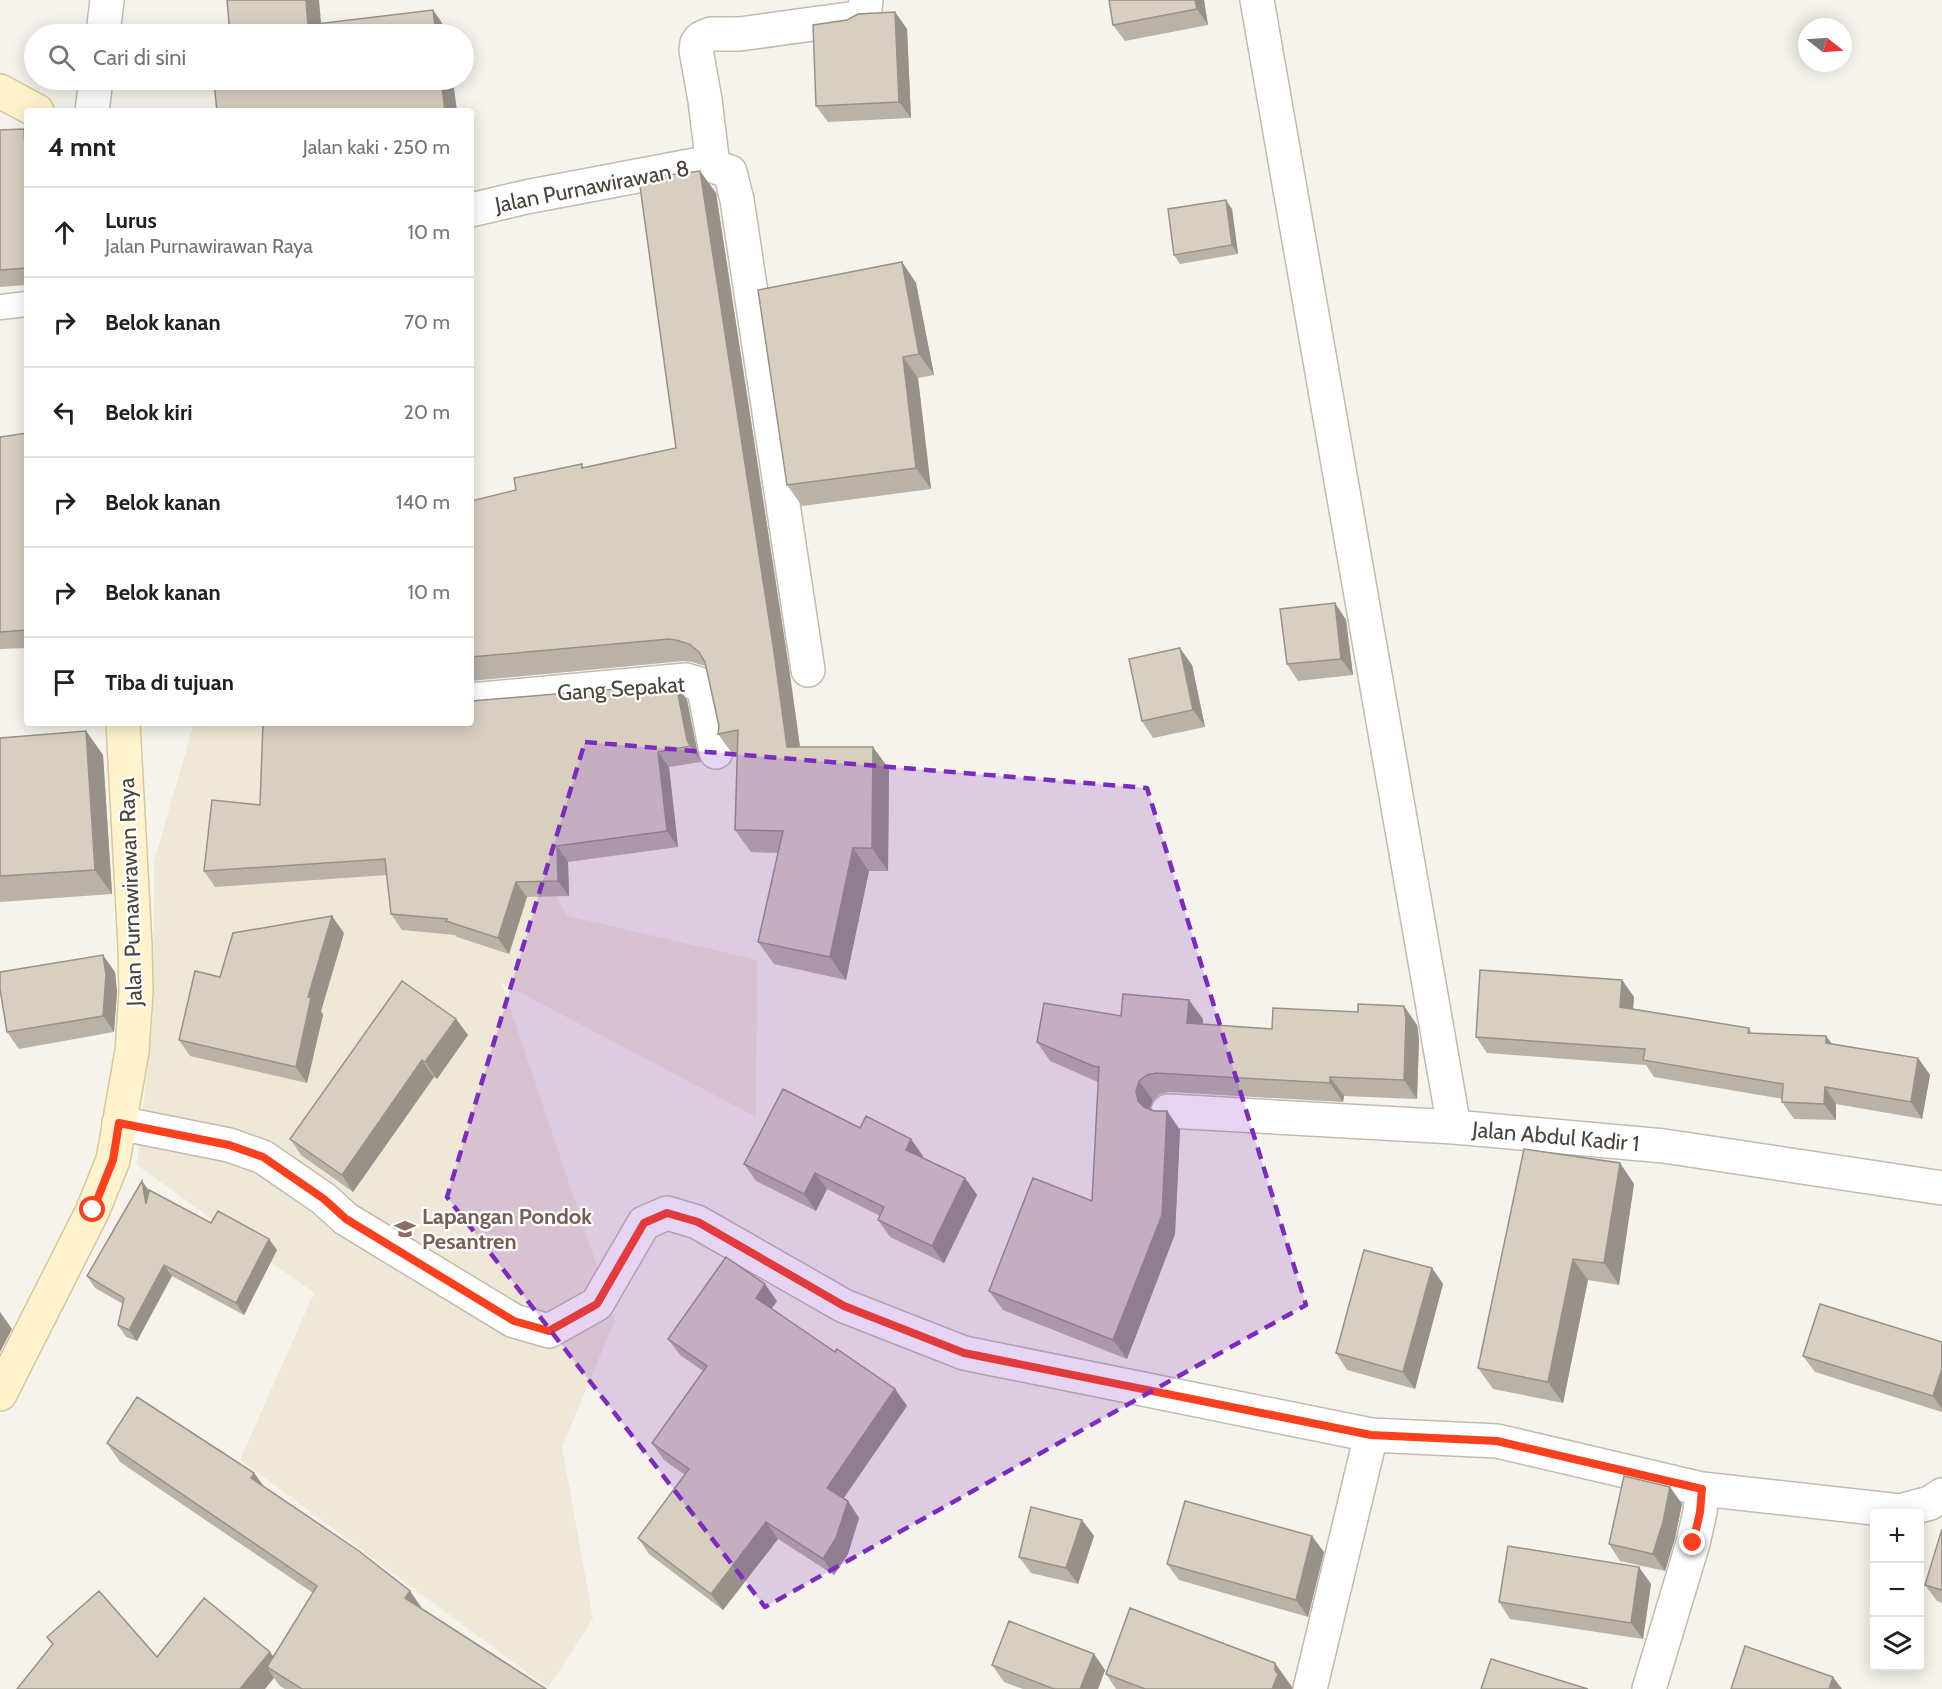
<!DOCTYPE html>
<html lang="id">
<meta charset="utf-8">
<style>
:root{--surface:#fff;--page:#f2f2f2;--text:#202124;--muted:#757577;--line:#e0e0e0}
body{margin:0;font-family:Cabin,sans-serif;background:var(--page);color:var(--text)}
.controls{position:absolute;right:18px;bottom:18px;display:grid;overflow:hidden;border-radius:6px;box-shadow:0 3px 15px #0003}
.controls button{width:54px;height:54px;display:grid;place-items:center;padding:0;border:0;border-bottom:2px solid var(--line);background:var(--surface);color:var(--text);font:30px sans-serif}
.compass{position:absolute;left:1798px;top:18px;width:54px;height:54px;border-radius:50%;background:var(--surface);box-shadow:0 3px 15px #0003;rotate:107deg}
.stop{position:absolute;width:18px;height:18px;margin:-14px;border:4px solid #fc3f1d;border-radius:50%;background:#fff}
.stop.end{background:#fc3f1d;border-color:#fff;box-shadow:0 2px 6px #0008}
.list{margin:0;padding:0;list-style:none}
h2{display:flex;justify-content:space-between;align-items:center;height:78px;margin:0;padding:0 24px;font-size:26px}
h2 small{font-size:20px;font-weight:400;color:var(--muted)}
.list li{display:grid;grid-template-columns:39px 1fr auto;gap:18px;align-items:center;box-sizing:border-box;height:90px;padding:0 24px;border-top:2px solid var(--line)}
.list b{display:block;font-size:22px;white-space:nowrap}
.list p{margin:0;font-size:20px;white-space:nowrap;color:var(--muted)}
.list em{font-size:20px;font-style:normal;color:var(--muted)}
.icon{flex:none;width:33px;height:33px;fill:none;stroke:currentColor;stroke-width:2;stroke-linecap:round;stroke-linejoin:round}
.map{position:relative;flex:none;width:1942px;height:1689px;overflow:hidden}
.search{position:absolute;background:var(--surface);box-shadow:0 3px 15px #0003;left:24px;top:24px;width:450px;height:66px;display:flex;align-items:center;gap:15px;box-sizing:border-box;padding:0 21px;border-radius:33px;color:var(--muted);font-size:22px}
.panel{position:absolute;background:var(--surface);box-shadow:0 3px 15px #0003;left:24px;top:108px;width:450px;height:618px;border-radius:6px}
.map>svg:first-child{display:block}
</style>
<div class="map">
<svg width="1942" height="1689" viewBox="0 0 1942 1689">
<rect width="100%" height="100%" fill="#f6f3ec"/>
<!-- education -->
<path fill="#efe8d6" d="M 194,723 L 442,723 L 568,916 L 757,960 L 756,1117 L 502,983 L 615,1320 L 562,1447 L 593,1619 L 548,1688 L 240,1460 L 314,1293 L 137,1165 L 153,1015 L 154,862 Z"/>
<g fill="none" stroke-linecap="round" stroke-linejoin="round">
<defs>
<path id="lane" d="M 0,307 L 27,304"/>
<path id="street" d="M 1257,0 L 1454,1127
M 103,34 L 107,0
M 92,111 L 96,80
M 713,166 L 705,100 L 696,50 L 697,43 L 701,38 L 711,34 L 740,34 L 856,18 L 865,10 L 866,0
M 471,210 L 526,197 L 695,165 L 713,166 L 730,172 L 737,200 L 808,670
M 471,700 L 686,680 L 699,684 L 705,694 L 716,752
M 1168,1111 L 1454,1127 L 1664,1146 L 1942,1188
M 119,1123 L 229,1145 L 263,1157 L 324,1199 L 346,1219 L 514,1321 L 549,1331 L 597,1304 L 644,1223 L 667,1213 L 697,1222 L 844,1306 L 964,1353 L 1371,1435 L 1497,1441 L 1702,1489 L 1700,1512 L 1693,1543 L 1649,1689
M 1702,1489 L 1900,1511 L 1930,1503 L 1942,1495
M 1310,1689 L 1371,1435"/>
<path id="secondary" d="M 0,91 L 37,111
M 0,1394 L 93,1210 L 113,1160 L 132,1051 L 136,992 L 135,946 L 123,723"/>
</defs>
<!-- lane casing -->
<use href="#lane" stroke="#c2bbae" stroke-width="27"/>
<!-- street casing -->
<use href="#street" stroke="#c2bbae" stroke-width="36"/>
<!-- secondary casing -->
<use href="#secondary" stroke="#d6c79b" stroke-width="36"/>
<!-- lane -->
<use href="#lane" stroke="#fff" stroke-width="24"/>
<!-- street -->
<use href="#street" stroke="#fff" stroke-width="33"/>
<!-- secondary -->
<use href="#secondary" stroke="#fff3cd" stroke-width="33"/>
</g>
<!-- wall -->
<path fill="#bab2a6" d="M 1109,0 L 1204,0 L 1208,25 L 1125,41 L 1113,25 Z
M 895,12 L 907,29 L 911,118 L 828,122 L 816,106 Z
M 0,130 L 27,134 L 27,285 L 0,287 Z
M 700,171 L 716,193 L 790,675 L 800,747 L 889,769 L 888,871 L 869,871 L 846,980 L 774,964 L 758,942 L 778,853 L 751,852 L 735,830 L 738,755 L 734,756 L 718,734 L 719,726 L 707,668 L 705,666 L 692,662 L 684,661 L 471,681 L 471,501 L 516,490 L 584,468 L 676,448 Z
M 1232,209 L 1238,254 L 1180,264 L 1174,255 Z
M 902,262 L 916,283 L 934,375 L 918,378 L 931,489 L 802,506 L 787,485 Z
M 27,433 L 27,648 L 0,649 L 0,437 Z
M 1335,603 L 1346,620 L 1353,675 L 1298,681 L 1287,664 Z
M 1192,665 L 1205,727 L 1153,738 L 1142,721 Z
M 676,684 L 687,700 L 698,755 L 701,762 L 669,767 L 678,847 L 568,862 L 569,896 L 527,897 L 509,954 L 457,937 L 455,935 L 402,930 L 391,914 L 387,875 L 215,887 L 204,871 L 260,805 L 471,723 Z
M 86,731 L 103,755 L 112,894 L 0,902 L 0,738 Z
M 344,933 L 321,1011 L 323,1015 L 307,1083 L 190,1056 L 179,1040 L 220,977 Z
M 115,972 L 117,992 L 114,1032 L 19,1049 L 7,1032 Z
M 1622,980 L 1634,997 L 1633,1009 L 1749,1028 L 1752,1033 L 1826,1036 L 1832,1044 L 1918,1058 L 1930,1075 L 1922,1119 L 1836,1104 L 1836,1120 L 1794,1119 L 1782,1102 L 1783,1099 L 1654,1077 L 1646,1065 L 1487,1053 L 1476,1037 Z
M 1121,1016 L 1203,1019 L 1202,1024 L 1272,1029 L 1417,1025 L 1419,1039 L 1417,1099 L 1344,1096 L 1343,1102 L 1169,1092 L 1160,1094 L 1153,1100 L 1150,1109 L 1154,1111 L 1167,1111 L 1180,1130 L 1175,1234 L 1127,1359 L 1003,1310 L 989,1291 L 1092,1201 L 1098,1082 L 1050,1061 L 1037,1042 Z
M 456,1019 L 468,1035 L 437,1079 L 434,1077 L 353,1192 L 301,1155 L 290,1139 Z
M 860,1128 L 923,1156 L 922,1157 L 965,1178 L 977,1195 L 944,1263 L 890,1237 L 878,1220 L 880,1216 L 827,1189 L 816,1211 L 756,1181 L 744,1164 Z
M 1620,1163 L 1634,1184 L 1619,1285 L 1588,1280 L 1563,1403 L 1493,1389 L 1478,1368 Z
M 149,1190 L 211,1223 L 277,1250 L 244,1315 L 172,1276 L 137,1341 L 126,1337 L 118,1325 L 123,1304 L 95,1288 L 87,1276 Z
M 1432,1268 L 1443,1284 L 1415,1389 L 1347,1370 L 1336,1353 Z
M 777,1301 L 771,1309 L 835,1352 L 895,1389 L 907,1406 L 843,1498 L 848,1501 L 859,1518 L 848,1554 L 834,1575 L 778,1539 L 723,1610 L 649,1554 L 638,1538 L 685,1475 L 664,1460 L 652,1443 L 703,1371 L 680,1355 L 668,1339 Z
M 1942,1342 L 1942,1412 L 1815,1372 L 1803,1356 Z
M 107,1443 L 254,1473 L 264,1487 L 410,1591 L 422,1609 L 546,1689 L 285,1689 L 280,1686 L 274,1678 L 53,1645 L 47,1637 L 157,1657 L 273,1656 L 313,1593 L 120,1462 Z
M 1670,1487 L 1682,1504 L 1675,1538 L 1665,1571 L 1620,1561 L 1609,1544 Z
M 1082,1520 L 1094,1536 L 1078,1584 L 1031,1573 L 1019,1557 Z
M 1942,1529 L 1942,1603 L 1937,1601 L 1925,1585 Z
M 1324,1552 L 1308,1617 L 1179,1580 L 1167,1564 Z
M 1651,1584 L 1643,1639 L 1510,1619 L 1499,1602 Z
M 1094,1654 L 1105,1670 L 1098,1689 L 1023,1689 L 1004,1682 L 992,1665 Z
M 1106,1674 L 1292,1687 L 1292,1689 L 1116,1689 Z"/>
<!-- shaded-wall -->
<path fill="#979187" d="M 306,0 L 319,0 L 322,34 L 308,25 Z
M 1195,0 L 1204,0 L 1208,25 L 1197,9 Z
M 433,10 L 447,30 L 448,34 L 436,34 Z
M 895,12 L 907,29 L 911,118 L 899,102 Z
M 441,80 L 453,80 L 457,111 L 445,111 Z
M 24,129 L 27,134 L 27,186 Z
M 700,171 L 716,193 L 790,675 L 803,769 L 787,747 Z
M 1226,200 L 1232,209 L 1238,254 L 1232,245 Z
M 902,262 L 916,283 L 934,375 L 919,354 Z
M 903,357 L 918,378 L 931,489 L 916,468 Z
M 1335,603 L 1346,620 L 1353,675 L 1341,659 Z
M 1180,648 L 1192,665 L 1205,727 L 1193,710 Z
M 676,684 L 687,700 L 698,755 L 701,762 L 690,746 L 687,740 Z
M 86,731 L 103,755 L 112,894 L 95,870 Z
M 873,747 L 889,769 L 888,871 L 872,848 Z
M 658,752 L 669,767 L 678,847 L 667,831 Z
M 557,846 L 568,862 L 569,896 L 558,881 Z
M 853,848 L 869,871 L 846,980 L 830,957 Z
M 516,882 L 527,897 L 509,954 L 498,938 Z
M 332,916 L 344,933 L 321,1011 L 323,1015 L 307,1083 L 296,1067 L 308,997 Z
M 103,955 L 115,972 L 117,992 L 114,1032 L 103,1016 Z
M 1622,980 L 1634,997 L 1632,1023 L 1620,1007 Z
M 1189,1000 L 1203,1019 L 1201,1042 L 1187,1023 Z
M 1404,1006 L 1417,1025 L 1419,1039 L 1417,1099 L 1404,1080 Z
M 456,1019 L 468,1035 L 437,1079 L 425,1062 Z
M 1826,1036 L 1838,1052 L 1826,1043 Z
M 1918,1058 L 1930,1075 L 1922,1119 L 1911,1102 Z
M 422,1060 L 434,1077 L 353,1192 L 342,1175 Z
M 1330,1077 L 1344,1096 L 1343,1102 L 1330,1083 Z
M 1139,1081 L 1153,1100 L 1149,1111 L 1152,1120 L 1138,1101 L 1136,1091 Z
M 1825,1087 L 1836,1104 L 1836,1120 L 1824,1104 Z
M 1167,1111 L 1180,1130 L 1175,1234 L 1127,1359 L 1113,1340 Z
M 911,1139 L 923,1156 L 918,1166 L 906,1150 Z
M 1620,1163 L 1634,1184 L 1619,1285 L 1604,1263 Z
M 815,1173 L 827,1189 L 816,1211 L 804,1194 Z
M 965,1178 L 977,1195 L 944,1263 L 932,1246 Z
M 142,1181 L 150,1192 L 146,1204 Z
M 269,1239 L 277,1250 L 244,1315 L 236,1303 Z
M 1573,1259 L 1588,1280 L 1563,1403 L 1548,1382 Z
M 164,1265 L 172,1276 L 137,1341 L 129,1330 Z
M 1432,1268 L 1443,1284 L 1415,1389 L 1403,1372 Z
M 765,1284 L 777,1301 L 767,1315 L 756,1298 Z
M 0,1312 L 12,1329 L 0,1352 Z
M 1942,1369 L 1942,1409 L 1933,1396 Z
M 895,1389 L 907,1406 L 839,1505 L 827,1488 Z
M 254,1473 L 268,1492 L 251,1478 Z
M 1670,1487 L 1682,1504 L 1675,1538 L 1665,1571 L 1653,1554 Z
M 848,1501 L 859,1518 L 848,1554 L 834,1575 L 823,1559 Z
M 1082,1520 L 1094,1536 L 1078,1584 L 1066,1568 Z
M 766,1522 L 778,1539 L 723,1610 L 711,1594 Z
M 1312,1536 L 1324,1552 L 1308,1617 L 1296,1600 Z
M 1639,1567 L 1651,1584 L 1643,1639 L 1631,1623 Z
M 410,1591 L 423,1610 L 405,1598 Z
M 270,1652 L 282,1668 L 267,1667 L 274,1678 L 265,1689 L 240,1689 Z
M 1094,1654 L 1105,1670 L 1098,1689 L 1080,1689 Z
M 1275,1663 L 1292,1687 L 1292,1689 L 1272,1689 L 1275,1670 Z
M 1833,1677 L 1842,1689 L 1829,1689 Z"/>
<!-- building -->
<path fill="#d8cfc1" stroke="#979187" stroke-width="1.5" d="M 227,0 L 306,0 L 308,25 L 433,10 L 436,34 L 230,34 Z
M 1109,0 L 1195,0 L 1197,9 L 1113,25 Z
M 895,12 L 899,102 L 816,106 L 813,25 L 847,20 L 858,14 Z
M 234,80 L 441,80 L 445,111 L 217,111 L 214,83 Z
M 24,129 L 27,186 L 27,268 L 0,270 L 0,130 Z
M 700,171 L 774,652 L 787,747 L 873,747 L 872,848 L 853,848 L 830,957 L 758,942 L 783,831 L 735,830 L 738,730 L 718,734 L 719,726 L 705,662 L 699,652 L 689,644 L 676,640 L 669,639 L 471,657 L 471,501 L 516,490 L 514,478 L 582,464 L 582,468 L 676,448 L 639,179 Z
M 1226,200 L 1232,245 L 1174,255 L 1168,209 Z
M 902,262 L 919,354 L 903,357 L 916,468 L 787,485 L 758,290 Z
M 27,433 L 27,630 L 0,632 L 0,437 Z
M 1335,603 L 1341,659 L 1287,664 L 1280,609 Z
M 1180,648 L 1193,710 L 1142,721 L 1129,659 Z
M 676,684 L 687,740 L 690,746 L 658,752 L 667,831 L 557,846 L 558,881 L 516,882 L 498,938 L 446,921 L 447,919 L 391,914 L 385,859 L 204,871 L 212,800 L 260,805 L 263,723 L 471,723 L 471,701 Z
M 86,731 L 95,870 L 0,876 L 0,738 Z
M 332,916 L 308,997 L 311,998 L 296,1067 L 179,1040 L 195,971 L 220,977 L 233,933 Z
M 103,955 L 106,975 L 103,1016 L 7,1032 L 0,989 L 0,972 Z
M 1480,970 L 1622,980 L 1620,1007 L 1749,1028 L 1748,1033 L 1826,1036 L 1826,1043 L 1918,1058 L 1911,1102 L 1825,1087 L 1824,1104 L 1782,1102 L 1783,1084 L 1643,1060 L 1645,1049 L 1476,1037 Z
M 402,981 L 456,1019 L 425,1062 L 422,1060 L 342,1175 L 290,1139 Z
M 1123,994 L 1189,1000 L 1187,1023 L 1272,1029 L 1273,1008 L 1358,1012 L 1358,1004 L 1404,1006 L 1406,1019 L 1404,1080 L 1330,1077 L 1330,1083 L 1156,1073 L 1147,1075 L 1139,1081 L 1136,1091 L 1138,1101 L 1144,1107 L 1154,1111 L 1167,1111 L 1162,1215 L 1113,1340 L 989,1291 L 1033,1178 L 1092,1201 L 1099,1067 L 1093,1066 L 1037,1042 L 1044,1003 L 1121,1016 Z
M 783,1089 L 860,1128 L 866,1116 L 911,1139 L 906,1150 L 965,1178 L 932,1246 L 878,1220 L 884,1207 L 815,1173 L 804,1194 L 744,1164 Z
M 1524,1149 L 1620,1163 L 1604,1263 L 1573,1259 L 1548,1382 L 1478,1368 Z
M 142,1181 L 146,1204 L 149,1190 L 211,1223 L 218,1211 L 269,1239 L 236,1303 L 164,1265 L 129,1330 L 118,1325 L 124,1298 L 87,1276 Z
M 1364,1250 L 1432,1268 L 1403,1372 L 1336,1353 Z
M 726,1257 L 765,1284 L 756,1298 L 835,1352 L 837,1349 L 895,1389 L 827,1488 L 848,1501 L 836,1538 L 823,1559 L 766,1522 L 711,1594 L 638,1538 L 689,1469 L 652,1443 L 707,1366 L 668,1339 Z
M 1820,1304 L 1942,1342 L 1942,1369 L 1933,1396 L 1803,1356 Z
M 137,1397 L 254,1473 L 251,1478 L 359,1551 L 410,1591 L 405,1598 L 546,1689 L 302,1689 L 267,1667 L 317,1586 L 107,1443 Z
M 1624,1476 L 1670,1487 L 1663,1522 L 1653,1554 L 1609,1544 Z
M 1185,1501 L 1312,1536 L 1296,1600 L 1167,1564 Z
M 1031,1507 L 1082,1520 L 1066,1568 L 1019,1557 Z
M 1942,1529 L 1942,1590 L 1925,1585 Z
M 1508,1546 L 1639,1567 L 1631,1623 L 1499,1602 Z
M 99,1591 L 157,1657 L 204,1598 L 270,1652 L 240,1689 L 17,1689 L 53,1644 L 47,1637 Z
M 1130,1608 L 1275,1663 L 1275,1670 L 1278,1674 L 1272,1689 L 1145,1689 L 1106,1674 Z
M 1009,1621 L 1094,1654 L 1080,1689 L 1054,1689 L 992,1665 Z
M 1745,1646 L 1833,1677 L 1829,1689 L 1731,1689 Z
M 1491,1659 L 1588,1689 L 1481,1689 Z"/>
<g fill="none" stroke-linecap="round" stroke-linejoin="round">
<!-- route -->
<path stroke="#fc3f1d" stroke-width="8" d="M 93,1210 L 113,1160 L 119,1123 L 229,1145 L 263,1157 L 324,1199 L 346,1219 L 514,1321 L 549,1331 L 597,1304 L 644,1223 L 667,1213 L 698,1222 L 844,1306 L 964,1353 L 1371,1435 L 1497,1441 L 1702,1489 L 1700,1512 L 1693,1543"/>
</g>
<!-- marked area -->
<path fill="#7b2cbf" fill-opacity="0.2" stroke="#7b2cbf" stroke-width="4.5" stroke-dasharray="12 8" stroke-linejoin="round" d="M 585,742 L 1147,788 L 1306,1305 L 765,1607 L 447,1197 Z"/>
<!-- icons -->
<defs>
<symbol id="school-bare" viewBox="-9 -9 18 18"><path d="M0-5L7-2L0 1L-7-2ZM-4 1L0 2.5L4 1V4Q0 6-4 4Z" fill="#8d6e63" stroke="#fff" stroke-width="2.5" paint-order="stroke"/></symbol>
</defs>
<g fill-rule="evenodd">
<use href="#school-bare" x="390" y="1214" width="30" height="30"/>
</g>
<g text-anchor="middle" stroke-width="4.5" stroke-linejoin="round" paint-order="stroke">
<!-- street labels -->
<g font-size="22" fill="#4b4439" stroke="#fff">
<text transform="translate(592 186) rotate(-11)" y="8">Jalan Purnawirawan 8</text>
<text transform="translate(621 688) rotate(-4)" y="8">Gang Sepakat</text>
<text transform="translate(130 892) rotate(-92)" y="8">Jalan Purnawirawan Raya</text>
<text transform="translate(1556 1136) rotate(5)" y="8">Jalan Abdul Kadir 1</text>
</g>
<!-- education labels -->
<g font-size="22" font-weight="bold" fill="#785e54" stroke="#fff" text-anchor="start">
<text x="422" y="1224">Lapangan Pondok<tspan x="422" dy="25">Pesantren</tspan></text>
</g>
</g>
</svg>
<div class="controls">
<button>+</button>
<button>−</button>
<button><svg class="icon" aria-label="layers" viewBox="0 0 24 24"><path d="M12 4l9 5-9 5-9-5zM3 14l9 5 9-5"/></svg></button>
</div>
<svg class="compass" viewBox="-18 -18 36 36"><path d="M0-13l5 13h-10z" fill="#e53935"/><path d="M0 13l5-13h-10z" fill="#757577"/></svg>
<div class="stop" style="left:93px;top:1210px"></div>
<div class="stop end" style="left:1693px;top:1543px"></div>
<div class="search"><svg class="icon" aria-label="search" viewBox="0 0 24 24"><circle cx="10" cy="10" r="6"/><path d="M15 15l6 6"/></svg>Cari di sini</div>
<section class="panel">
<h2>4 mnt<small>Jalan kaki · 250 m</small></h2>
<ul class="list">
<li><svg class="icon" aria-label="ahead" viewBox="0 0 24 24"><path d="M12 20V5M6 11l6-6 6 6"/></svg><div><b>Lurus</b><p>Jalan Purnawirawan Raya</p></div><em>10 m</em></li>
<li><svg class="icon" aria-label="right" viewBox="0 0 24 24"><path d="M7 20v-9h11M14 6l5 5-5 5"/></svg><div><b>Belok kanan</b></div><em>70 m</em></li>
<li><svg class="icon" aria-label="left" viewBox="0 0 24 24"><path d="M17 20v-9H6M10 6l-5 5 5 5"/></svg><div><b>Belok kiri</b></div><em>20 m</em></li>
<li><svg class="icon" aria-label="right" viewBox="0 0 24 24"><path d="M7 20v-9h11M14 6l5 5-5 5"/></svg><div><b>Belok kanan</b></div><em>140 m</em></li>
<li><svg class="icon" aria-label="right" viewBox="0 0 24 24"><path d="M7 20v-9h11M14 6l5 5-5 5"/></svg><div><b>Belok kanan</b></div><em>10 m</em></li>
<li><svg class="icon" aria-label="arrive" viewBox="0 0 24 24"><path d="M6 21V4h12l-3 4 3 4H6"/></svg><div><b>Tiba di tujuan</b></div></li>
</ul>
</section>
</div>
